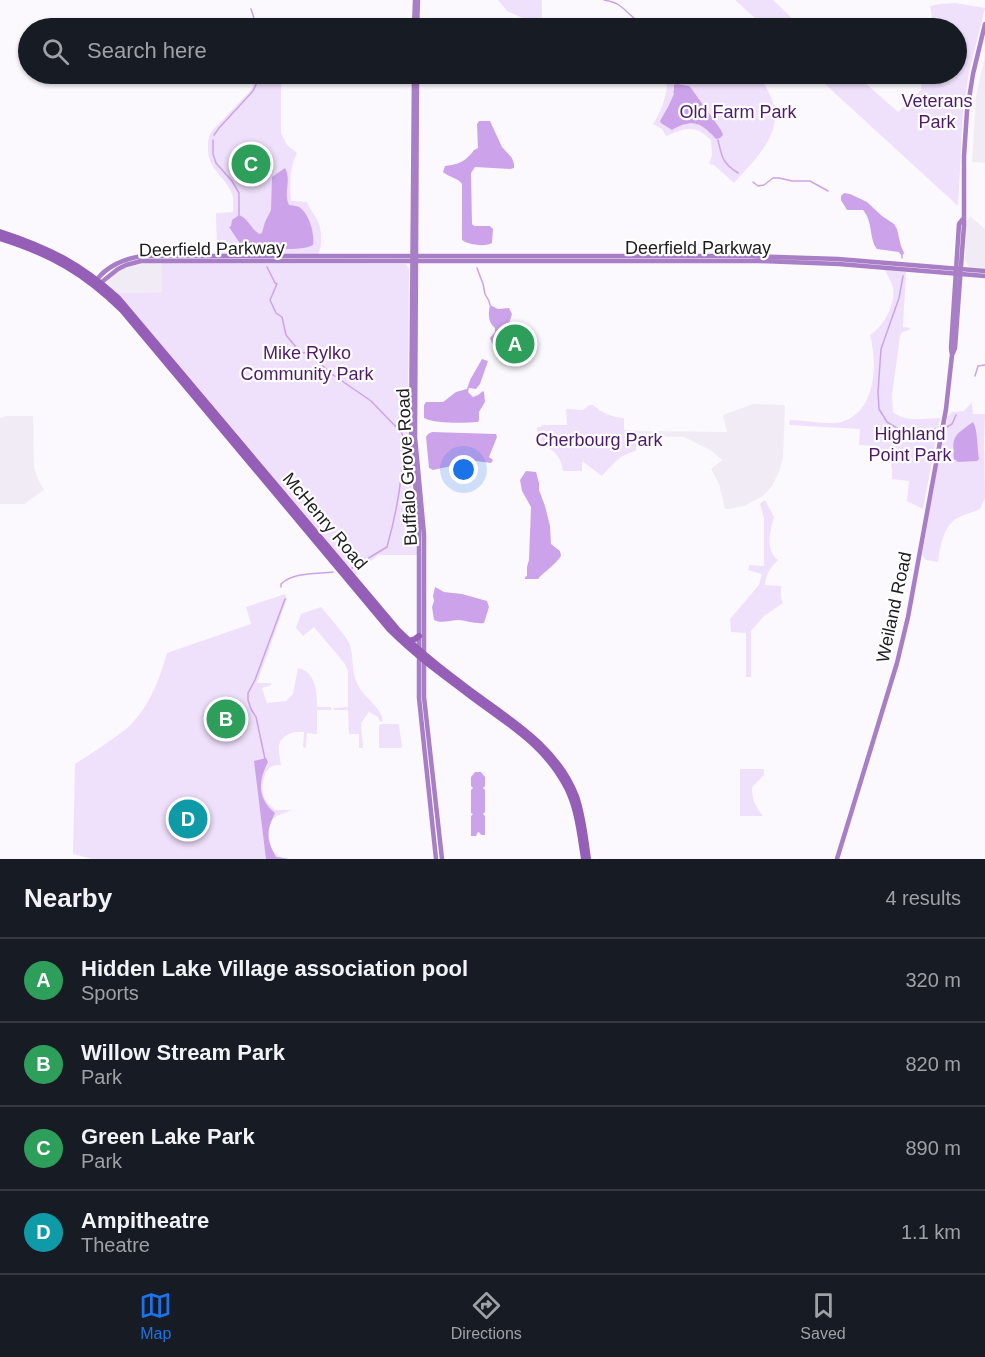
<!DOCTYPE html>
<style>
:root{--surface:#171b24;--page:#242831;--text:#f1f3f6;--muted:#9ea1a6;--line:#363941;--accent:#1a73e8}
body{margin:0;font-family:Arial,sans-serif;background:var(--page);color:var(--text)}
.you{position:absolute;left:464px;top:470px;width:21px;height:21px;margin:-15px;border:4px solid #fff;border-radius:50%;background:#1a73e8;box-shadow:0 0 0 9px #1a73e833}
.badge{display:grid;place-items:center;width:39px;height:39px;border-radius:50%;background:var(--accent);color:#fff;font-size:20px;font-weight:700}
.pin{position:absolute;translate:-50% -50%;border:3px solid #fff;box-shadow:0 2px 6px #0006}
.list{margin:0;padding:0;list-style:none}
h2{display:flex;justify-content:space-between;align-items:center;height:78px;margin:0;padding:0 24px;font-size:26px}
h2 small{font-size:20px;font-weight:400;color:var(--muted)}
.list li{display:grid;grid-template-columns:39px 1fr auto;gap:18px;align-items:center;box-sizing:border-box;height:84px;padding:0 24px;border-top:2px solid var(--line)}
.list b{display:block;font-size:22px;white-space:nowrap}
.list p{margin:0;font-size:20px;white-space:nowrap;color:var(--muted)}
.list em{font-size:20px;font-style:normal;color:var(--muted)}
.icon{flex:none;width:33px;height:33px;fill:none;stroke:currentColor;stroke-width:2;stroke-linecap:round;stroke-linejoin:round}
.map{position:relative;flex:none;width:985px;height:859px;overflow:hidden}
.search{position:absolute;background:var(--surface);box-shadow:0 2px 4px #0004;left:18px;right:18px;top:18px;height:66px;display:flex;align-items:center;gap:15px;box-sizing:border-box;padding:0 21px;border-radius:33px;color:var(--muted);font-size:22px}
.sheet{height:414px;background:var(--surface)}
nav{display:flex;justify-content:space-around;align-items:center;box-sizing:border-box;height:84px;border-top:2px solid var(--line);background:var(--surface);font-size:16px;color:var(--muted)}
nav a{display:grid;justify-items:center;gap:3px}
nav .on{color:var(--accent)}
.map>svg:first-child{display:block}
</style>
<div class="map">
<svg width="985" height="859" viewBox="0 0 985 859">
<rect width="100%" height="100%" fill="#fcf9fe"/>
<!-- built -->
<path fill="#f1ebf6" d="M 985,55 L 985,163 L 972,162 L 976,96 Z
M 970,216 L 985,229 L 985,268 L 969,267 L 965,260 L 966,222 Z
M 146,263 L 161,263 L 162,292 L 116,293 L 108,286 L 107,280 L 113,274 L 129,266 Z
M 753,404 L 783,405 L 785,406 L 783,459 L 779,472 L 772,486 L 763,496 L 744,506 L 729,509 L 725,509 L 719,484 L 711,469 L 722,460 L 712,451 L 684,437 L 637,436 L 637,431 L 727,432 L 723,415 Z
M 6,416 L 33,416 L 34,467 L 38,479 L 44,490 L 24,504 L 0,504 L 0,418 Z"/>
<!-- green -->
<path fill="#efe0fb" d="M 498,0 L 542,0 L 542,28 L 524,28 L 525,19 L 507,11 Z
M 735,0 L 773,0 L 792,18 L 782,28 L 766,28 Z
M 955,3 L 985,8 L 969,72 L 963,112 L 958,206 L 814,74 L 855,74 L 898,112 L 921,90 L 921,76 L 920,74 L 956,74 L 956,28 L 931,28 L 932,18 L 930,6 L 940,4 Z
M 258,74 L 281,74 L 281,133 L 287,145 L 297,153 C 289,170 290,182 291,201 L 307,202 C 310,210 316,216 319,224 C 322,232 322,248 318,254 L 221,254 L 217,250 L 216,213 L 233,212 C 233,206 234,199 232,194 C 225,176 208,170 208,149 C 208,142 208,137 212,131 L 251,90 Z
M 734,74 L 758,74 C 793,123 768,145 734,183 L 714,165 L 709,164 L 712,155 L 711,140 C 695,124 686,128 666,136 L 662,129 L 653,124 C 662,110 667,96 667,79 Z
M 161,263 L 406,264 L 409,269 L 408,432 L 410,468 L 416,518 L 417,555 L 378,555 L 355,575 L 116,293 L 162,292 Z
M 885,270 L 906,272 L 903,327 L 910,328 L 909,330 L 902,332 L 900,336 L 892,395 L 893,412 C 906,423 925,418 940,418 L 923,509 L 907,501 L 909,481 L 892,479 C 894,455 883,445 859,445 L 860,429 L 789,425 L 790,420 C 801,420 827,424 837,423 C 876,416 878,365 870,335 C 883,327 896,304 893,288 C 892,282 887,275 885,270 Z
M 972,402 L 973,414 L 985,414 L 984,442 L 985,498 L 980,509 C 972,513 960,515 953,521 C 942,531 940,549 938,562 L 926,560 L 922,555 L 941,447 L 948,416 L 952,412 L 964,411 Z
M 589,405 L 593,405 C 602,413 611,417 624,418 L 624,430 L 637,431 L 636,451 C 620,454 612,465 602,476 L 582,461 L 582,471 L 563,471 C 561,456 553,447 538,445 L 537,427 L 541,427 L 542,425 L 567,425 L 566,409 L 583,410 Z
M 765,500 L 774,517 C 770,531 765,550 778,560 C 770,568 766,574 765,585 L 781,586 L 781,598 L 783,603 L 764,616 L 751,631 L 751,677 L 746,677 L 746,633 L 731,632 L 730,619 L 759,585 L 762,574 L 748,570 L 749,565 L 764,566 L 764,518 L 760,504 Z
M 285,594 L 287,599 L 257,683 L 271,683 L 271,685 L 262,688 L 267,703 L 286,701 L 293,694 L 298,668 C 316,672 317,692 317,707 L 331,707 L 331,710 L 317,710 L 317,734 L 307,733 L 306,748 L 303,747 L 304,732 C 295,731 282,734 279,745 C 278,750 280,759 281,765 C 277,765 274,765 271,767 C 263,772 260,790 265,799 C 267,803 272,806 275,810 L 291,810 L 275,817 L 269,823 C 269,834 268,851 279,856 C 282,858 285,858 289,859 L 92,859 L 73,854 L 75,764 C 92,753 109,742 125,730 C 148,710 159,681 167,653 L 251,624 L 246,607 Z
M 321,607 C 328,616 347,636 350,645 C 354,659 351,674 359,687 C 366,699 381,707 383,721 L 380,722 L 378,717 L 369,712 L 361,723 L 363,748 L 359,748 L 359,734 L 349,734 L 348,710 L 334,710 L 334,708 L 348,707 L 348,671 L 345,664 L 314,627 L 303,636 L 296,628 L 301,614 Z
M 382,724 L 397,724 L 399,725 L 402,747 L 400,748 L 379,748 L 379,725 Z
M 740,769 L 764,769 L 764,775 L 752,787 C 752,800 755,806 763,816 L 740,816 Z"/>
<!-- water -->
<path fill="#cca3ea" d="M 676,84 L 689,86 L 691,88 L 721,130 L 723,135 L 720,138 L 716,139 C 701,123 693,118 672,130 L 661,123 L 660,121 L 668,107 L 674,94 L 673,91 L 674,91 L 674,85 Z
M 479,121 L 490,121 L 502,147 L 512,158 L 514,164 L 514,168 L 510,169 L 475,167 L 471,173 L 472,224 L 474,226 L 490,226 L 493,229 L 492,243 C 485,247 469,245 462,240 L 462,184 C 458,178 449,177 443,172 L 445,166 C 454,165 463,163 470,155 C 477,148 469,153 478,148 L 477,124 Z
M 285,168 C 292,180 283,193 289,205 C 292,205 296,206 299,207 C 309,213 315,234 313,245 C 302,252 259,248 243,248 L 229,227 L 231,226 L 232,220 L 239,215 C 249,219 251,229 259,234 L 262,233 L 265,222 L 271,210 L 272,177 Z
M 844,193 L 850,194 L 867,202 L 882,216 L 894,224 L 897,229 L 901,246 L 904,253 L 903,255 L 900,254 L 899,252 L 877,249 C 869,239 873,221 863,210 L 847,210 L 841,200 L 841,196 Z
M 490,305 L 498,309 L 509,308 L 512,314 L 503,342 L 500,345 L 493,346 L 490,338 L 495,332 L 495,328 C 488,322 488,314 490,305 Z
M 482,359 L 488,361 L 480,384 L 476,389 L 469,388 L 468,392 L 473,397 L 478,395 L 483,391 L 484,392 L 485,402 L 479,412 L 479,420 L 478,422 C 465,423 435,424 424,418 L 424,405 L 426,402 L 443,402 L 456,392 L 467,389 L 470,380 Z
M 973,422 C 978,430 977,448 979,459 L 977,461 L 958,462 L 954,459 C 952,435 954,436 973,422 Z
M 432,432 L 496,434 L 497,437 L 489,457 L 493,460 L 491,463 L 476,461 L 469,462 L 433,470 L 429,468 L 426,437 L 428,434 Z
M 526,471 L 536,472 L 539,483 L 539,490 L 545,506 L 550,526 L 551,544 L 560,551 L 561,556 C 554,566 546,570 538,579 L 525,579 L 525,577 L 527,576 L 527,567 L 529,560 L 531,507 L 522,491 L 520,480 Z
M 435,587 L 444,592 L 462,594 L 487,601 L 489,607 L 484,623 C 474,624 468,621 459,620 C 450,620 442,624 434,620 L 432,607 L 434,601 L 433,596 Z
M 266,758 L 268,762 C 258,781 257,798 275,813 C 266,832 266,839 276,857 L 289,859 L 266,859 L 254,761 Z
M 475,772 L 481,772 L 485,777 L 485,786 L 483,788 L 485,790 L 485,812 L 483,814 L 485,816 L 485,835 L 481,835 L 480,833 L 478,832 L 476,836 L 471,836 L 471,816 L 473,814 L 471,813 L 471,790 L 473,788 L 471,786 L 471,777 Z"/>
<g fill="none" stroke-linecap="round" stroke-linejoin="round">
<!-- stream -->
<path stroke="#cca3ea" stroke-width="1.5" d="M 604,0 C 609,1 615,2 619,5 C 630,13 636,23 649,28
M 251,9 L 257,28
M 214,135 L 219,128 L 253,91 L 261,74
M 213,140 L 213,154 L 216,163 L 232,181 L 239,193 L 239,215
M 718,140 C 722,157 722,163 738,173
M 753,182 L 758,186 L 764,185 L 773,178 L 779,178 L 792,181 L 810,181 L 828,191
M 902,258 L 902,254
M 267,267 L 275,283 L 277,284 L 270,300 L 276,313 L 282,317 L 286,335 L 300,352 L 317,355 L 320,361
M 477,268 L 483,284 L 485,294 L 489,301 L 490,305
M 903,276 L 899,298 L 881,349 L 878,392 L 879,409 L 887,422 L 900,430 L 916,433 L 935,429
M 322,365 L 329,372 L 371,401 L 402,433 L 403,437 C 404,475 397,511 387,547 L 352,568
M 975,376 L 978,366 L 985,365
M 947,427 L 952,424 L 956,415
M 281,587 L 281,584 C 294,572 316,574 333,572
M 265,759 L 256,717 L 251,709 L 248,700 L 248,693 L 255,680 L 285,599"/>
<!-- secondary -->
<path stroke="#a87ec6" stroke-width="4.5" d="M 414,28 L 415,0
M 417,28 L 418,0
M 414,74 L 411,438 L 419,526 L 419,698 L 436,859
M 417,74 L 415,437 L 424,534 L 424,697 L 442,859
M 96,281 C 106,266 126,258 143,256 L 751,256 L 838,259 L 985,271
M 98,285 L 118,269 L 126,265 L 141,261 L 759,261 L 839,264 L 985,276
M 952,355 L 951,348 L 959,224 L 963,219
M 837,859 L 897,663 L 908,617 L 946,409 L 952,355 L 955,348 L 964,225 L 964,156 L 967,111 L 973,74 L 985,24"/>
<!-- primary -->
<path stroke="#955fb8" stroke-width="6" d="M 0,232 C 49,248 80,264 118,298 L 397,629 C 422,654 450,675 478,696 C 517,724 558,750 576,796 C 583,816 585,838 588,859
M 0,238 C 51,254 84,273 122,310 L 390,630 C 414,654 441,674 468,694 C 506,723 544,743 567,788 C 578,810 580,835 584,859
M 409,641 L 415,639 L 419,636"/>
</g>
<g text-anchor="middle" stroke-width="4.5" stroke-linejoin="round" paint-order="stroke">
<!-- park labels -->
<g font-size="18" fill="#4f1a6c" stroke="#fff">
<text x="937" y="107">Veterans<tspan x="937" dy="21">Park</tspan></text>
<text x="738" y="118">Old Farm Park</text>
<text x="307" y="359">Mike Rylko<tspan x="307" dy="21">Community Park</tspan></text>
<text x="910" y="440">Highland<tspan x="910" dy="21">Point Park</tspan></text>
<text x="599" y="446">Cherbourg Park</text>
</g>
<!-- street labels -->
<g font-size="18" fill="#1d1d1e" stroke="#fff">
<text x="698" y="254">Deerfield Parkway</text>
<text transform="translate(212 249) rotate(-1)" y="6">Deerfield Parkway</text>
<text transform="translate(407 467) rotate(-93)" y="6">Buffalo Grove Road</text>
<text transform="translate(325 521) rotate(50)" y="6">McHenry Road</text>
<text transform="translate(894 607) rotate(-78)" y="6">Weiland Road</text>
</g>
</g>
</svg>
<div class="you"></div>
<div class="pin badge" style="left:515px;top:344px;background:#2e9e5b">A</div>
<div class="pin badge" style="left:226px;top:719px;background:#2e9e5b">B</div>
<div class="pin badge" style="left:251px;top:164px;background:#2e9e5b">C</div>
<div class="pin badge" style="left:188px;top:819px;background:#0f9aa8">D</div>
<div class="search"><svg class="icon" aria-label="search" viewBox="0 0 24 24"><circle cx="10" cy="10" r="6"/><path d="M15 15l6 6"/></svg>Search here</div>
</div>
<section class="sheet">
<h2>Nearby<small>4 results</small></h2>
<ul class="list">
<li><span class="badge" style="background:#2e9e5b">A</span><div><b>Hidden Lake Village association pool</b><p>Sports</p></div><em>320 m</em></li>
<li><span class="badge" style="background:#2e9e5b">B</span><div><b>Willow Stream Park</b><p>Park</p></div><em>820 m</em></li>
<li><span class="badge" style="background:#2e9e5b">C</span><div><b>Green Lake Park</b><p>Park</p></div><em>890 m</em></li>
<li><span class="badge" style="background:#0f9aa8">D</span><div><b>Ampitheatre</b><p>Theatre</p></div><em>1.1 km</em></li>
</ul>
</section>
<nav>
<a class="on"><svg class="icon" aria-label="map" viewBox="0 0 24 24"><path d="M3 6l6-2 6 2 6-2v14l-6 2-6-2-6 2zM9 4v14M15 6v14"/></svg>Map</a>
<a><svg class="icon" aria-label="directions" viewBox="0 0 24 24"><path d="M12 3l9 9-9 9-9-9zM9 14v-3h6M13 9l2 2-2 2"/></svg>Directions</a>
<a><svg class="icon" aria-label="saved" viewBox="0 0 24 24"><path d="M7 4h10v16l-5-4-5 4z"/></svg>Saved</a>
</nav>
